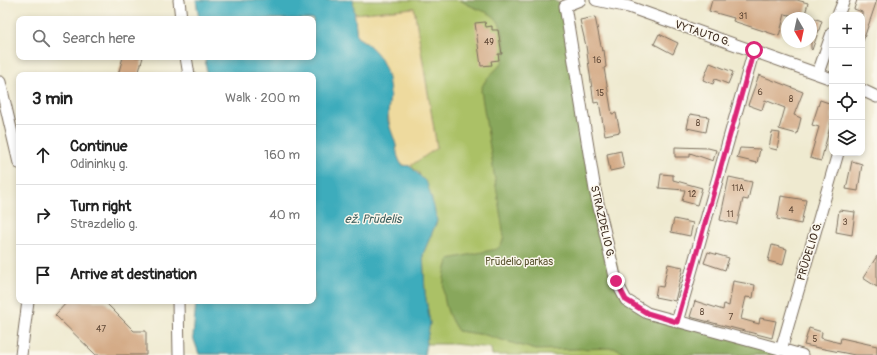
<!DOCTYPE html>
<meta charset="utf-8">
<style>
:root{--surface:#fff;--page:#f6f6f6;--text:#222;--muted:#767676;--line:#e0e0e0}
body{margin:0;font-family:Pangolin,sans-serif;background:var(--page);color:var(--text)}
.controls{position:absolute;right:12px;top:12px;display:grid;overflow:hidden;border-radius:8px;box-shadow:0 2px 6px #0003}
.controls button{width:36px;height:36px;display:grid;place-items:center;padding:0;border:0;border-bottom:1px solid var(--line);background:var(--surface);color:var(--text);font:20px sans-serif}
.compass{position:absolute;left:781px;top:12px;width:36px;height:36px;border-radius:50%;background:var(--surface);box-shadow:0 2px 6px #0003;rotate:171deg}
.stop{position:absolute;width:12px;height:12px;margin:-9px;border:3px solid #db2777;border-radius:50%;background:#fff}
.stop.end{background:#db2777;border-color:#fff;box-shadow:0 1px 4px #0008}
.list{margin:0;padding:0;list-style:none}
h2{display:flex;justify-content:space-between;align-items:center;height:52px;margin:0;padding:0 16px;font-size:17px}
h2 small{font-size:13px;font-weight:400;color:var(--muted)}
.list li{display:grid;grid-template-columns:26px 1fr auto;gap:12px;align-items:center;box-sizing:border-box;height:60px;padding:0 16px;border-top:1px solid var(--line)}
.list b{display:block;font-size:15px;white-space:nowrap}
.list p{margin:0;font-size:13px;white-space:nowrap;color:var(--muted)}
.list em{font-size:13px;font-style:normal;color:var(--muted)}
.icon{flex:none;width:22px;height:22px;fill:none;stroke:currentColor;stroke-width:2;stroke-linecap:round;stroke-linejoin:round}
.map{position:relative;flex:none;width:877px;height:355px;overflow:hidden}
.search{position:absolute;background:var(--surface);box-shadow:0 2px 6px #0003;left:16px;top:16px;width:300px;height:44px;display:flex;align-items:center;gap:10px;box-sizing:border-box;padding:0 14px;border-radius:8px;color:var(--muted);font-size:15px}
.panel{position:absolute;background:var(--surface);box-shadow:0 2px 6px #0003;left:16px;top:72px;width:300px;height:232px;border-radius:8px}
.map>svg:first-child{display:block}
</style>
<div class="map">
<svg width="877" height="355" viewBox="0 0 877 355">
<rect width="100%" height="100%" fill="#fbf7ec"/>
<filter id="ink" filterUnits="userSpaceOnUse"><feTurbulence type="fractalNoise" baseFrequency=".025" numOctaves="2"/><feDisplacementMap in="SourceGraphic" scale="8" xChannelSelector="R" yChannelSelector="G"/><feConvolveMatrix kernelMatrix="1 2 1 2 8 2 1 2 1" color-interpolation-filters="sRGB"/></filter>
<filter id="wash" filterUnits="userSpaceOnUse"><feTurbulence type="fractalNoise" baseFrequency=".012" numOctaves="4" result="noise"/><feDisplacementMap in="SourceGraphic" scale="16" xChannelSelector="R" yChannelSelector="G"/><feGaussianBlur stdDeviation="0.9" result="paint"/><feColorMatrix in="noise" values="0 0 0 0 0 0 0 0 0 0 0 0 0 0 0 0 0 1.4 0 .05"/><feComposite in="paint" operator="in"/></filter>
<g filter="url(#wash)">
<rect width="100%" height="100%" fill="#efead0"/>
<!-- green -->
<path fill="#abc166" stroke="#737642" d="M 353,0 L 553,0 L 595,190 L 626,300 L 647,313 L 802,355 L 492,355 L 491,348 L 452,344 L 426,344 L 430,323 L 425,293 L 423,254 L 437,221 L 419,173 L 410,166 L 437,147 L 414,8 L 354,14 Z"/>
<!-- forest -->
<path fill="#88a75b" stroke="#62683c" d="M 460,0 L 553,0 L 565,6 L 595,190 L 626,300 L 647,313 L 802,355 L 628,355 L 616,348 L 536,350 L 485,335 L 458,331 C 443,310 439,284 449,259 L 497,249 L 501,245 L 504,237 L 481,90 C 485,77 493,74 501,64 C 506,57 505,51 504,43 C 501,7 484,16 460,0 Z"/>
<!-- sand -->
<path fill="#eeda9e" stroke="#94825e" d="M 414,8 L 437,148 L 410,166 L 402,165 C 395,155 388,122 388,109 L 357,37 L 354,14 Z"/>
<!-- water -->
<path fill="#3eacbc" stroke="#3c6b6d" d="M 196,0 L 353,0 L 357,37 C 380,50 388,67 390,93 C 390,102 387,112 388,121 C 390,129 394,137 396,145 C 397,153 397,158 402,165 L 410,166 L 427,183 L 434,207 L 437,221 L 423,254 L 425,293 L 430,323 L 424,355 L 199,354 L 193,337 L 196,301 L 313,301 L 313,75 L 207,75 L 205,57 L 313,57 L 313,19 L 199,19 Z"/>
<g id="blocks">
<!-- building -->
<path fill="#d4ab87" d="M 712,0 L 797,0 L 808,3 L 804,18 L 785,14 L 779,36 L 733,21 L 734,18 L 709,11 Z
M 857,0 L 877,0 L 863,41 L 862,12 L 854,9 Z
M 595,17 L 602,51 L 604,50 L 606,67 L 604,68 L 612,114 L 616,113 L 620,132 L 605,135 L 599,102 L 594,103 L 586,46 L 580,20 Z
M 811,17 L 822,21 L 812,50 L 811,49 Z
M 485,22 L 486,27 L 492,26 L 492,30 L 498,30 L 502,54 L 498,54 L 499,60 L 491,61 L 492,65 L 481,66 L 475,23 Z
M 659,34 L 678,43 L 673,54 L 654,44 Z
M 123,57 L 143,57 L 138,75 L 118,75 Z
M 710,63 L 733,72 L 728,84 L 715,79 L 713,84 L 703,80 Z
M 759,75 L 803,92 L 794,115 L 801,118 L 797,134 L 779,129 L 785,108 L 765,100 L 762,110 L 748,105 Z
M 820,100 L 832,104 L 832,119 L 821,161 L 810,158 L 819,127 L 812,125 Z
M 690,114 L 709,117 L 706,132 L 687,128 Z
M 772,132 L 780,133 L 777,150 L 769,148 Z
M 675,147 L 708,148 L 716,150 L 713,161 L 690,153 L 690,157 L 675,157 Z
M 740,148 L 760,149 L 757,163 L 737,158 Z
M 621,151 L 624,168 L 610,171 L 607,154 Z
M 852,161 L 862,164 L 858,191 L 846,189 Z
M 661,174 L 673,175 L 673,180 L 702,188 L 697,205 L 682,201 L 685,190 L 659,188 Z
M 729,177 L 752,182 L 748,200 L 743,199 L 737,224 L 720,220 Z
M 781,196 L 806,200 L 801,224 L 777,219 Z
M 839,210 L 855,212 L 852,235 L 836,232 Z
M 674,219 L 693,223 L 690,236 L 671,232 Z
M 772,245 L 787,249 L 783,265 L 768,261 Z
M 708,252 L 729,258 L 725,270 L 704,263 Z
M 877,256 L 877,287 L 863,278 Z
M 668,264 L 683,267 L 675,301 L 655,297 L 657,286 L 663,287 Z
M 733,281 L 755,285 L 753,298 L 746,297 L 741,319 L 759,324 L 760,318 L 776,321 L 772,338 L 690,317 L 695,301 L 723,310 L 724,304 L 729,306 Z
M 68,301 L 104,301 L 134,331 L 146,331 L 146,355 L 96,355 L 55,315 Z
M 809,328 L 822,332 L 821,338 L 840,343 L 841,338 L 877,346 L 877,355 L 855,355 L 804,345 Z"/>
</g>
</g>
<g filter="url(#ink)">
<use href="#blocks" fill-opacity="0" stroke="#7a6d5c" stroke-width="1"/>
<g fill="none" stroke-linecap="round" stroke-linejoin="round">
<defs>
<path id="minor" d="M 179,0 L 181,19
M 580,0 L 565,6 L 595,190 L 616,281 L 626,300 L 647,313 L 802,355
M 596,0 L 629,7 L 832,79
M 838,15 L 844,0
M 186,57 L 189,75
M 818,73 L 832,33
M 0,82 L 19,163
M 862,90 L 877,97
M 178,301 L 179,355
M 677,322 L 754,50
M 781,350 L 838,153
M 21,355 L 28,301"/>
</defs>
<!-- minor casing -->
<use href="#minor" stroke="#7a6d5c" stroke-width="13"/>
<!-- minor -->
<use href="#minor" stroke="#fff" stroke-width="11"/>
</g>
</g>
<g fill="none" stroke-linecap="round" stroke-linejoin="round" filter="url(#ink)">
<!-- route -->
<path stroke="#db2777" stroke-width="5" d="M 616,281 L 626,300 L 647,313 L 677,322 L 754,50"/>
</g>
<g text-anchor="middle" stroke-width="3" stroke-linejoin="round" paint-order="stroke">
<!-- number labels -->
<g font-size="9" fill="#614a38">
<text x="743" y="19">31</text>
<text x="489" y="45">49</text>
<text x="597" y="63">16</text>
<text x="760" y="95">6</text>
<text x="600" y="96">15</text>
<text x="791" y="102">8</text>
<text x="698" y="126">8</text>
<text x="738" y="191">11A</text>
<text x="692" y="197">12</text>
<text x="791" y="213">4</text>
<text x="730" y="217">11</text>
<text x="845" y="225">3</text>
<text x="702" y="315">8</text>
<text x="731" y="320">7</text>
<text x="101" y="332">47</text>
<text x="815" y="342">5</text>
</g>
<!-- street labels -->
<g font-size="11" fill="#3b2a1e" stroke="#fbf7ec">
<text transform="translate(703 33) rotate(19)" y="4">VYTAUTO G.</text>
<text transform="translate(603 222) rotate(77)" y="4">STRAZDELIO G.</text>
<text transform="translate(809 251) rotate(-73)" y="4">PRŪDELIO G.</text>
</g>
<!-- park labels -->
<g font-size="11" fill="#5d5734" stroke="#fbf7ec">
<text x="519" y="265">Prūdelio parkas</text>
</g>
<!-- water labels -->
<g font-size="12" font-style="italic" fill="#3c5e5d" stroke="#fbf7ec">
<text x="373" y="223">ež. Prūdelis</text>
</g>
</g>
</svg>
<div class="controls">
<button>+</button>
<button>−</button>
<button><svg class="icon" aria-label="locate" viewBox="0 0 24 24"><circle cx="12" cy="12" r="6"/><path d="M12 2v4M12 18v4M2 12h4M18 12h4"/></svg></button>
<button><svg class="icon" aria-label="layers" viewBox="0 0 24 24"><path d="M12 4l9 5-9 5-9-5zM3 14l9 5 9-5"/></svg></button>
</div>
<svg class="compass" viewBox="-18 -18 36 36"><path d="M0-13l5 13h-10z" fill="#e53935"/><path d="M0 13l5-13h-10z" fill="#767676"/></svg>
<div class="stop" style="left:754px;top:50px"></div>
<div class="stop end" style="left:616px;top:281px"></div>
<div class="search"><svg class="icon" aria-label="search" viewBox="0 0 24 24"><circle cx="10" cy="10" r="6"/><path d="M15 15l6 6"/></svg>Search here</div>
<section class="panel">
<h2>3 min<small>Walk · 200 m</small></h2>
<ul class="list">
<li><svg class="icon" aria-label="ahead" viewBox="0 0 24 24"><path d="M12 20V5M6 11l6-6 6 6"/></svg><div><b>Continue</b><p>Odininkų g.</p></div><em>160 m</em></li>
<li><svg class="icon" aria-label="right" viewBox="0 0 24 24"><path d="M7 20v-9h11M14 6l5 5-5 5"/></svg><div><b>Turn right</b><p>Strazdelio g.</p></div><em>40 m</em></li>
<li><svg class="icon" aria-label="arrive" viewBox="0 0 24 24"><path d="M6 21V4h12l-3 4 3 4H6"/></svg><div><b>Arrive at destination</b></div></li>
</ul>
</section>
</div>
